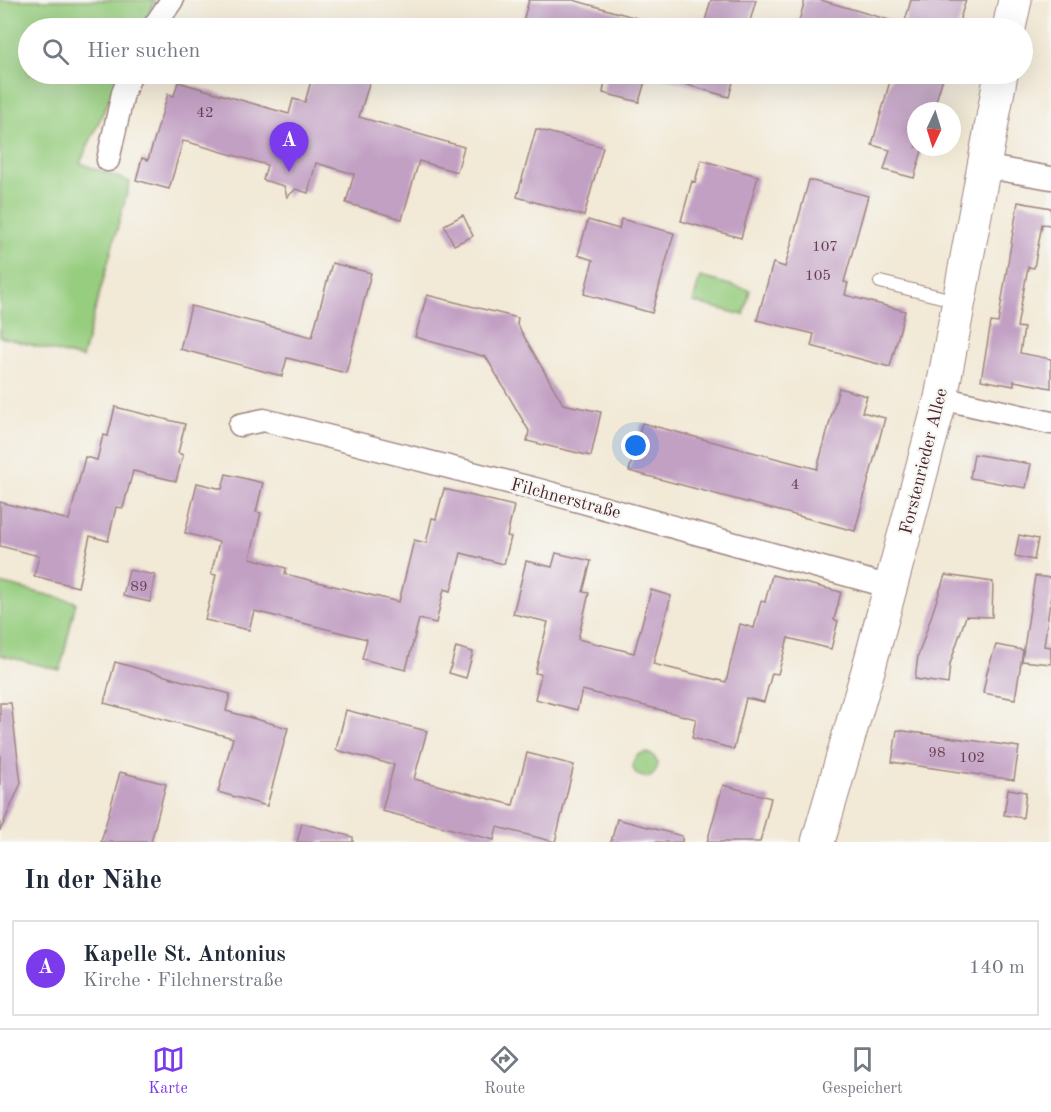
<!DOCTYPE html>
<html lang="de">
<meta charset="utf-8">
<style>
:root{--surface:#fff;--page:#f6f6f7;--text:#1f2937;--muted:#747a83;--line:#e0e1e3;--accent:#7c3aed}
body{margin:0;font-family:"Old Standard TT",serif;background:var(--page);color:var(--text)}
.compass{position:absolute;left:907px;top:102px;width:54px;height:54px;border-radius:50%;background:var(--surface);box-shadow:0 6px 24px #0002;rotate:184deg}
.you{position:absolute;left:636px;top:446px;width:21px;height:21px;margin:-15px;border:4px solid #fff;border-radius:50%;background:#1a73e8;box-shadow:0 0 0 9px #1a73e833}
.badge{display:grid;place-items:center;width:39px;height:39px;border-radius:50%;background:var(--accent);color:#fff;font-size:20px;font-weight:700}
.pin{position:absolute;translate:-50% -50px;filter:drop-shadow(0 2px 3px #0008)}
.pin::after{content:'';position:absolute;top:32px;width:21px;height:18px;background:inherit;clip-path:polygon(0 0,100% 0,50% 100%)}
.list{margin:0;padding:0;list-style:none}
h2{display:flex;justify-content:space-between;align-items:center;height:78px;margin:0;padding:0 24px;font-size:26px}
h2 small{font-size:20px;font-weight:400;color:var(--muted)}
.list li{display:grid;grid-template-columns:39px 1fr auto;gap:18px;align-items:center;box-sizing:border-box;height:96px;margin:0 12px 12px;padding:0 12px;border:2px solid var(--line);border-radius:0px}
.list b{display:block;font-size:22px;white-space:nowrap}
.list p{margin:0;font-size:20px;white-space:nowrap;color:var(--muted)}
.list em{font-size:20px;font-style:normal;color:var(--muted)}
.icon{flex:none;width:33px;height:33px;fill:none;stroke:currentColor;stroke-width:2;stroke-linecap:round;stroke-linejoin:round}
.map{position:relative;flex:none;width:1051px;height:842px;overflow:hidden}
.search{position:absolute;background:var(--surface);box-shadow:0 6px 24px #0002;left:18px;right:18px;top:18px;height:66px;display:flex;align-items:center;gap:15px;box-sizing:border-box;padding:0 21px;border-radius:33px;color:var(--muted);font-size:22px}
.sheet{height:186px;background:var(--surface)}
nav{display:flex;justify-content:space-around;align-items:center;box-sizing:border-box;height:84px;border-top:2px solid var(--line);background:var(--surface);font-size:16px;color:var(--muted)}
nav a{display:grid;justify-items:center;gap:3px}
nav .on{color:var(--accent)}
.map>svg:first-child{display:block}
</style>
<div class="map">
<svg width="1051" height="842" viewBox="0 0 1051 842">
<rect width="100%" height="100%" fill="#f6f6f2"/>
<filter id="ink" filterUnits="userSpaceOnUse"><feTurbulence type="fractalNoise" baseFrequency=".0167" numOctaves="2"/><feDisplacementMap in="SourceGraphic" scale="12" xChannelSelector="R" yChannelSelector="G"/><feConvolveMatrix kernelMatrix="1 2 1 2 8 2 1 2 1" color-interpolation-filters="sRGB"/></filter>
<filter id="wash" filterUnits="userSpaceOnUse"><feTurbulence type="fractalNoise" baseFrequency=".008" numOctaves="4" result="noise"/><feDisplacementMap in="SourceGraphic" scale="24" xChannelSelector="R" yChannelSelector="G"/><feGaussianBlur stdDeviation="1.35" result="paint"/><feColorMatrix in="noise" values="0 0 0 0 0 0 0 0 0 0 0 0 0 0 0 0 0 1.4 0 .05"/><feComposite in="paint" operator="in"/></filter>
<g filter="url(#wash)">
<rect width="100%" height="100%" fill="#f2e9d6"/>
<!-- green -->
<path fill="#96cd7f" stroke="#707655" stroke-width="1.5" d="M 0,0 L 155,0 L 142,28 L 28,28 L 28,74 L 121,74 L 80,163 L 130,182 L 82,358 L 0,337 Z
M 700,277 L 750,290 L 744,315 L 693,302 Z
M 0,583 L 76,602 L 60,670 L 0,655 Z
M633 765a12 12 0 1 1 24 0a12 12 0 1 1-24 0Z"/>
<g id="blocks">
<!-- building -->
<path fill="#c2a0c4" d="M 529,0 L 573,0 L 658,24 L 657,28 L 521,28 Z
M 711,0 L 756,0 L 748,28 L 703,28 Z
M 805,0 L 821,0 L 903,24 L 903,28 L 797,28 Z
M 911,0 L 966,0 L 957,28 L 903,28 Z
M 313,74 L 372,74 L 359,117 L 464,147 L 457,172 L 419,161 L 402,219 L 346,203 L 354,174 L 316,163 L 308,193 L 296,189 L 287,197 L 284,186 L 263,180 L 267,165 L 188,142 L 183,141 L 169,189 L 136,180 L 142,158 L 148,160 L 168,94 L 174,96 L 178,82 L 289,114 L 293,99 L 305,102 Z
M 606,74 L 647,74 L 639,102 L 603,93 Z
M 664,74 L 735,74 L 729,97 L 663,78 Z
M 892,74 L 944,74 L 933,111 L 916,111 L 916,147 L 923,147 L 914,178 L 884,170 L 890,150 L 872,145 Z
M 536,129 L 603,147 L 584,216 L 517,197 Z
M 701,160 L 758,176 L 741,238 L 681,221 L 692,181 L 695,182 Z
M 809,180 L 868,196 L 844,282 L 848,283 L 845,295 L 905,311 L 890,367 L 811,346 L 814,334 L 757,320 L 773,263 L 785,267 Z
M 1018,202 L 1051,208 L 1051,225 L 1042,224 L 1034,268 L 1028,267 L 1017,327 L 1024,328 L 1020,353 L 1051,359 L 1051,388 L 1014,381 L 1014,386 L 981,380 L 991,322 L 998,323 Z
M 463,215 L 473,236 L 454,245 L 444,225 Z
M 621,219 L 674,233 L 652,313 L 584,294 L 593,260 L 578,255 L 588,220 L 619,229 Z
M 332,263 L 371,273 L 346,373 L 287,358 L 282,376 L 180,349 L 191,306 L 312,337 Z
M 427,295 L 518,318 L 517,324 L 563,404 L 601,412 L 591,456 L 527,441 L 529,431 L 486,357 L 415,337 Z
M 839,388 L 867,396 L 862,412 L 885,418 L 855,531 L 629,471 L 642,423 L 817,469 Z
M 115,407 L 185,424 L 178,453 L 183,455 L 176,481 L 133,471 L 123,508 L 116,507 L 108,541 L 90,536 L 78,587 L 34,576 L 39,556 L 0,546 L 0,502 L 69,520 L 85,457 L 97,460 L 103,435 L 108,436 Z
M 974,454 L 1031,464 L 1026,488 L 970,478 Z
M 226,474 L 263,483 L 256,512 L 261,513 L 250,558 L 286,568 L 285,574 L 399,602 L 414,540 L 426,543 L 432,518 L 436,519 L 444,489 L 514,506 L 507,536 L 511,537 L 504,564 L 461,553 L 451,591 L 444,589 L 436,623 L 419,619 L 406,670 L 362,659 L 367,639 L 254,611 L 249,630 L 205,620 L 216,575 L 211,574 L 219,542 L 185,533 L 197,483 L 222,489 Z
M 1019,535 L 1038,539 L 1034,560 L 1015,556 Z
M 556,553 L 591,561 L 583,592 L 589,593 L 578,639 L 634,653 L 651,590 L 671,596 L 653,664 L 726,682 L 740,624 L 754,628 L 761,601 L 765,602 L 772,575 L 841,592 L 834,620 L 838,621 L 831,649 L 788,638 L 778,674 L 772,673 L 764,702 L 746,698 L 734,749 L 692,738 L 696,719 L 582,690 L 577,710 L 535,699 L 541,674 L 535,673 L 548,622 L 513,614 L 526,561 L 552,567 Z
M 129,570 L 155,575 L 150,602 L 123,596 Z
M 945,575 L 993,582 L 992,617 L 966,616 L 950,664 L 948,684 L 915,679 L 918,656 Z
M 1035,576 L 1051,578 L 1051,594 L 1044,646 L 1051,647 L 1051,664 L 1022,661 Z
M 996,645 L 1023,650 L 1015,699 L 983,693 L 987,672 Z
M 456,647 L 473,652 L 466,678 L 449,673 Z
M 115,662 L 230,694 L 226,711 L 288,728 L 267,806 L 218,792 L 233,738 L 104,703 Z
M 0,703 L 11,703 L 21,783 L 0,831 Z
M 346,710 L 427,731 L 414,779 L 513,805 L 527,753 L 574,765 L 555,842 L 497,827 L 494,840 L 382,811 L 394,765 L 336,750 Z
M 897,730 L 1019,747 L 1014,780 L 892,762 Z
M 120,772 L 166,784 L 151,842 L 101,842 Z
M 723,785 L 771,798 L 760,842 L 707,842 Z
M 1008,789 L 1026,792 L 1023,818 L 1004,815 Z
M 617,819 L 682,836 L 682,842 L 611,842 Z
M 302,823 L 353,837 L 353,842 L 297,842 Z"/>
</g>
</g>
<g filter="url(#ink)">
<use href="#blocks" fill-opacity="0" stroke="#9e8480" stroke-width="1.5"/>
<g fill="none" stroke-linecap="round" stroke-linejoin="round">
<defs>
<path id="lane" d="M 880,282 L 957,301"/>
<path id="street" d="M 153,28 L 172,0
M 108,160 L 123,93 L 131,74
M 982,166 L 1051,178
M 941,398 L 1051,423
M 240,425 L 264,420 L 539,490 L 891,587"/>
<path id="secondary" d="M 1009,28 L 1015,0
M 818,842 L 869,667 L 941,398 L 1001,74"/>
</defs>
<!-- lane casing -->
<use href="#lane" stroke="#9e8480" stroke-width="14"/>
<!-- street casing -->
<use href="#street" stroke="#9e8480" stroke-width="25"/>
<!-- secondary casing -->
<use href="#secondary" stroke="#9e8480" stroke-width="35"/>
<!-- lane -->
<use href="#lane" stroke="#fff" stroke-width="12"/>
<!-- street -->
<use href="#street" stroke="#fff" stroke-width="22"/>
<!-- secondary -->
<use href="#secondary" stroke="#fff" stroke-width="33"/>
</g>
</g>
<g text-anchor="middle" stroke-width="4.5" stroke-linejoin="round" paint-order="stroke">
<!-- number labels -->
<g font-size="15" fill="#683f51">
<text x="205" y="117">42</text>
<text x="825" y="251">107</text>
<text x="818" y="280">105</text>
<text x="795" y="489">4</text>
<text x="139" y="591">89</text>
<text x="937" y="757">98</text>
<text x="972" y="762">102</text>
</g>
<!-- street labels -->
<g font-size="18" fill="#4a1f2b" stroke="#f6f6f2">
<text transform="translate(923 461) rotate(-76)" y="6">Forstenrieder Allee</text>
<text transform="translate(566 498) rotate(15)" y="6">Filchnerstraße</text>
</g>
</g>
</svg>
<svg class="compass" viewBox="-18 -18 36 36"><path d="M0-13l5 13h-10z" fill="#e53935"/><path d="M0 13l5-13h-10z" fill="#747a83"/></svg>
<div class="you"></div>
<div class="pin badge" style="left:289px;top:172px">A</div>
<div class="search"><svg class="icon" aria-label="search" viewBox="0 0 24 24"><circle cx="10" cy="10" r="6"/><path d="M15 15l6 6"/></svg>Hier suchen</div>
</div>
<section class="sheet">
<h2>In der Nähe<small></small></h2>
<ul class="list">
<li><span class="badge">A</span><div><b>Kapelle St. Antonius</b><p>Kirche · Filchnerstraße</p></div><em>140 m</em></li>
</ul>
</section>
<nav>
<a class="on"><svg class="icon" aria-label="map" viewBox="0 0 24 24"><path d="M3 6l6-2 6 2 6-2v14l-6 2-6-2-6 2zM9 4v14M15 6v14"/></svg>Karte</a>
<a><svg class="icon" aria-label="directions" viewBox="0 0 24 24"><path d="M12 3l9 9-9 9-9-9zM9 14v-3h6M13 9l2 2-2 2"/></svg>Route</a>
<a><svg class="icon" aria-label="saved" viewBox="0 0 24 24"><path d="M7 4h10v16l-5-4-5 4z"/></svg>Gespeichert</a>
</nav>
